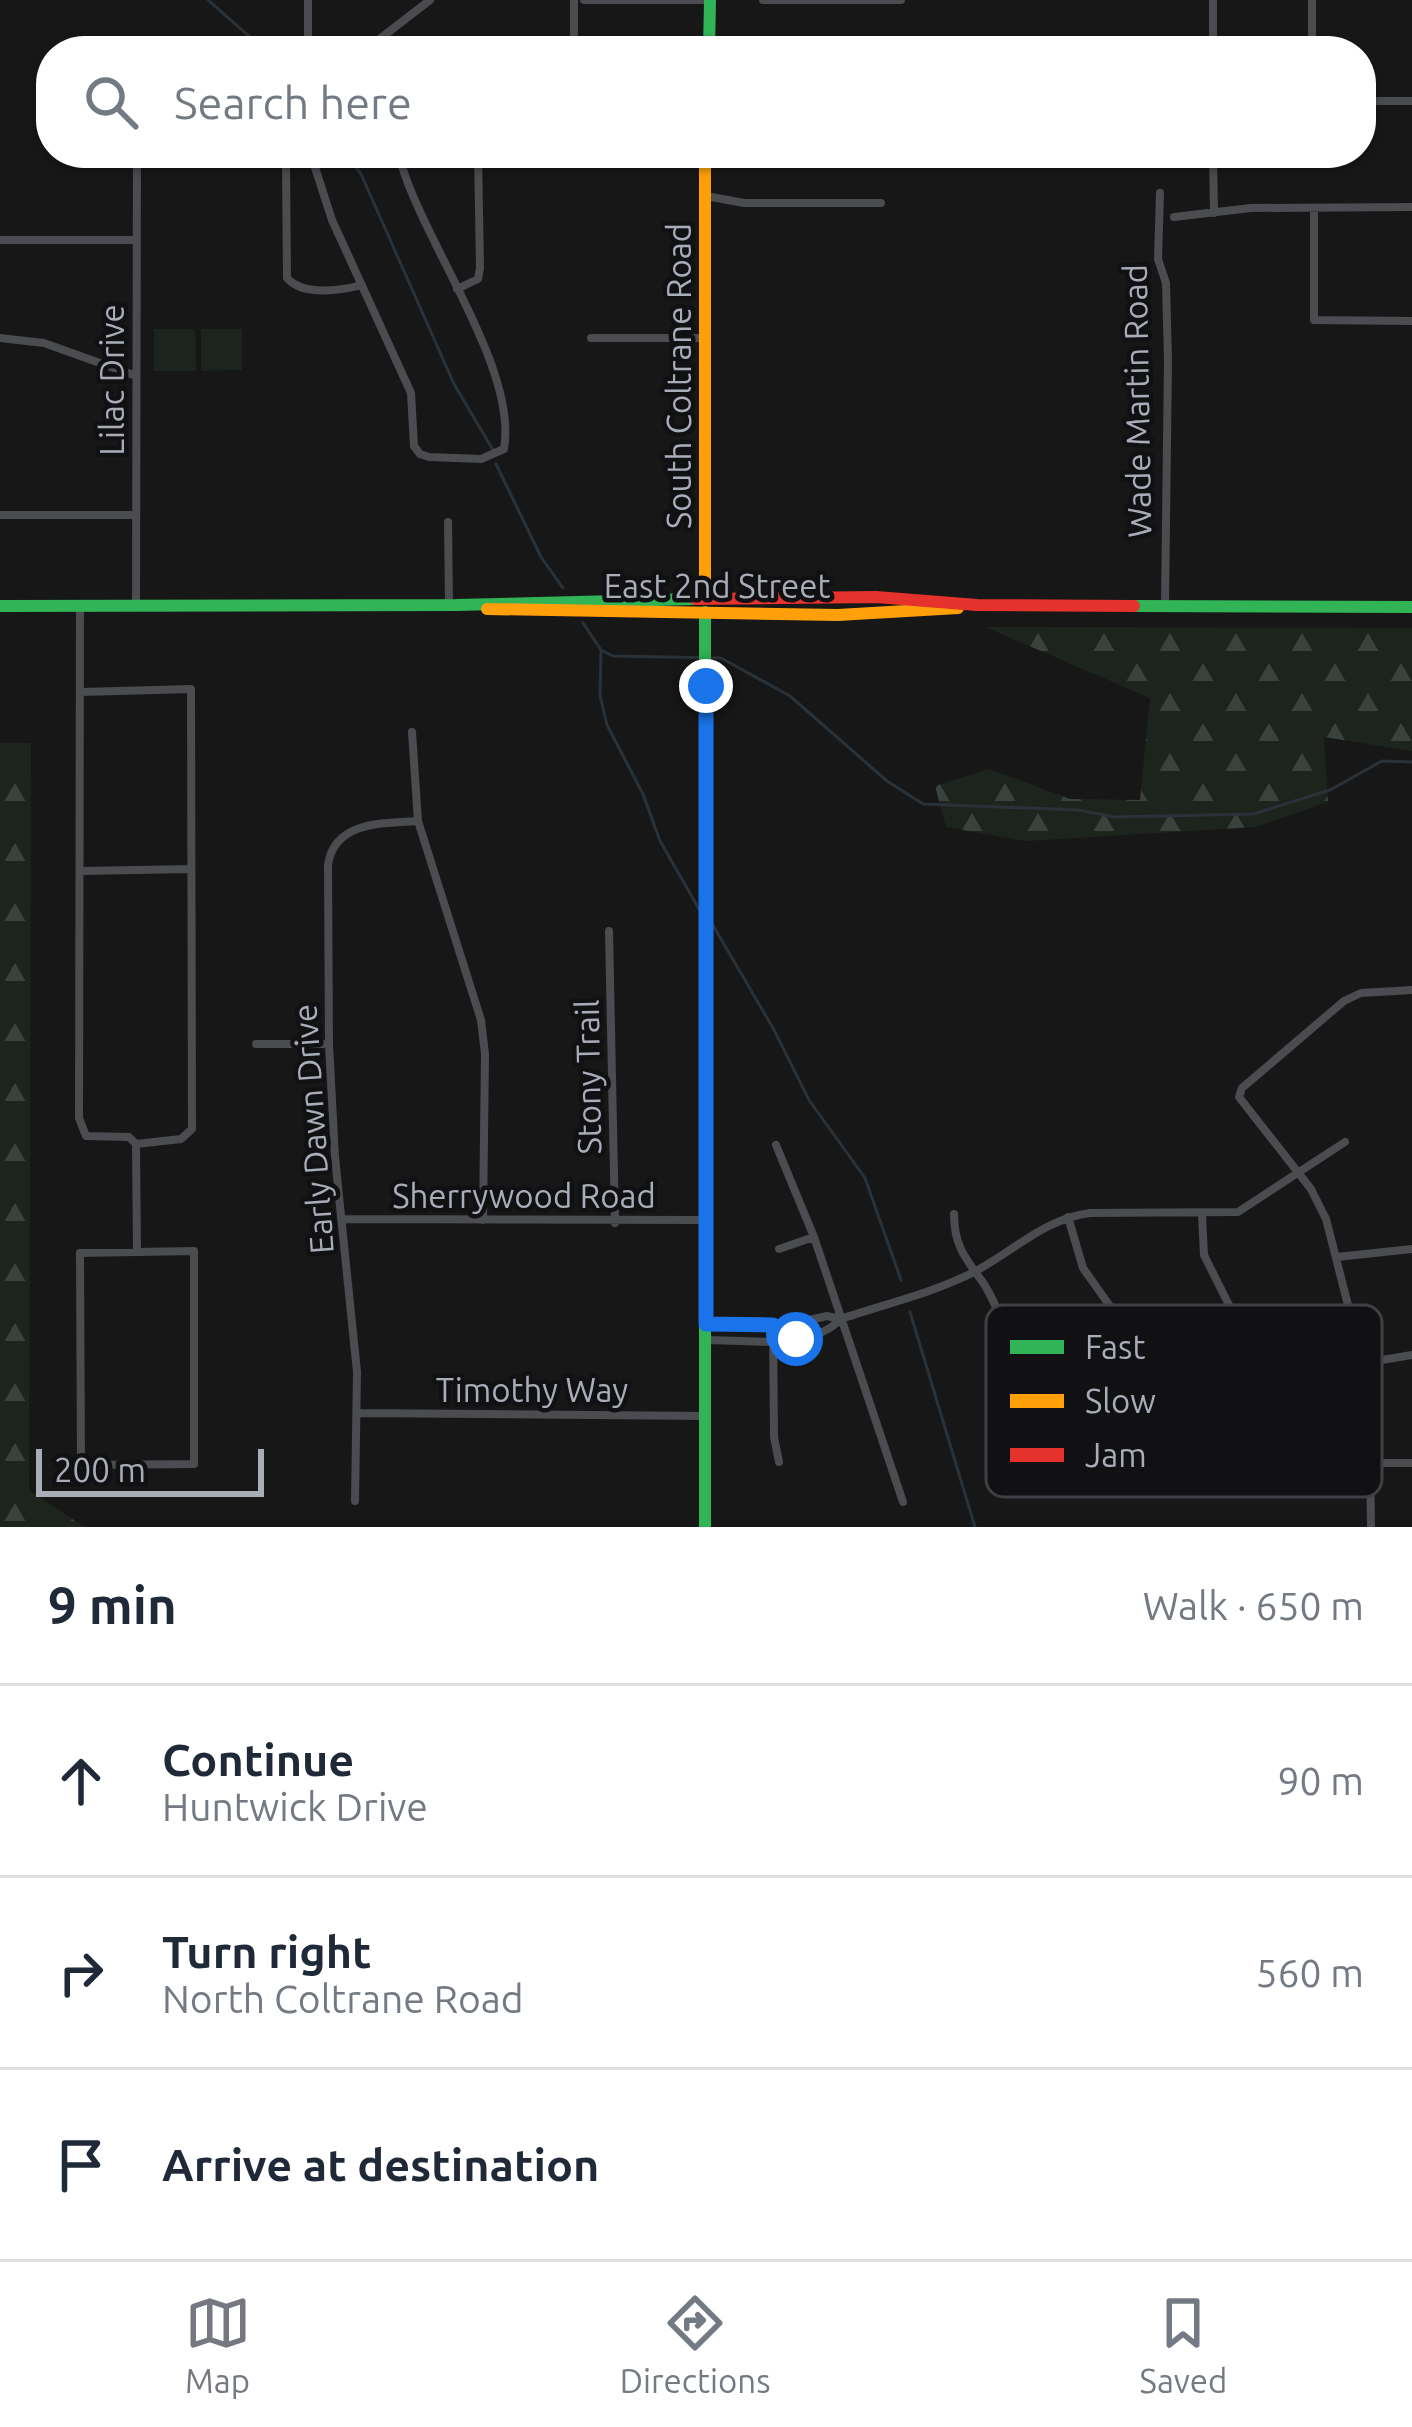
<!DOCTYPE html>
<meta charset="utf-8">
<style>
:root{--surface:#fff;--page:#f2f2f3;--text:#1f2937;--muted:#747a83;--line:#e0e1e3;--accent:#757880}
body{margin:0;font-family:Ubuntu,sans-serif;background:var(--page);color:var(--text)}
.scale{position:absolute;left:36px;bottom:30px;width:228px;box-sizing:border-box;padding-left:12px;border:6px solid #a8adb8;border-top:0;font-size:33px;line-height:42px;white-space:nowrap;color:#a8adb8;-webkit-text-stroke:9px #111113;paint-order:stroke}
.stop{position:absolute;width:36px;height:36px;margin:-27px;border:9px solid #1a73e8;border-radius:50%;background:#fff}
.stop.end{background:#1a73e8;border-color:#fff;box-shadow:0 3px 12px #0008}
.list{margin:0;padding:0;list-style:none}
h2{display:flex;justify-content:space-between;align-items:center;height:156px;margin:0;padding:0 48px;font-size:51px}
h2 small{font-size:39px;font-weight:400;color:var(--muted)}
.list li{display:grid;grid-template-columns:78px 1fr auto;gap:36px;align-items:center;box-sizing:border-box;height:192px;padding:0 48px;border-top:3px solid var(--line)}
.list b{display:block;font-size:45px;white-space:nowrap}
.list p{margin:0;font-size:39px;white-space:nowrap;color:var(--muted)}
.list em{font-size:39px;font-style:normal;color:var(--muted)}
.icon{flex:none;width:66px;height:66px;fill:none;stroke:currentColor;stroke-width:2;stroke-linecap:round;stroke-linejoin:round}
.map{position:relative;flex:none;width:1412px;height:1527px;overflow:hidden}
.search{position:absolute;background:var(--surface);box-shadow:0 3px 9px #0004;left:36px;right:36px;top:36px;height:132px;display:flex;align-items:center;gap:30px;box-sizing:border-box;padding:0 42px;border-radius:48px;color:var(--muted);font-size:45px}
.sheet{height:732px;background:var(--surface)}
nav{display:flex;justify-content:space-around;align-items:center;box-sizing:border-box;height:168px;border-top:3px solid var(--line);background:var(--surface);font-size:33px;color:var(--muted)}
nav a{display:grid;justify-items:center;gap:6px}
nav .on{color:var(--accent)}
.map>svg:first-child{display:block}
</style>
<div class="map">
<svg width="1412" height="1527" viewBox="0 0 1412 1527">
<defs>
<pattern id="forest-firs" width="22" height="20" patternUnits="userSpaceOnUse" patternTransform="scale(3)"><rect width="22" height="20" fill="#1d241e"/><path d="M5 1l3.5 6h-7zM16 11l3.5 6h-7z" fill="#3b413d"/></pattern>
</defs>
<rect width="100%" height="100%" fill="#171717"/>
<!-- forest -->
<path fill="url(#forest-firs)" d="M 985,627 L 1412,628 L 1412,751 L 1324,737 L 1328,802 L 1255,827 L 1025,841 L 946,827 L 935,786 L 989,769 L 1070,799 L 1140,800 L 1150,698 Z
M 0,743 L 31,743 L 29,1490 L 84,1527 L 0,1527 Z"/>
<!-- garden -->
<path fill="#1d241e" d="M 154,329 L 195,329 L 196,371 L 154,371 Z
M 201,329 L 242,329 L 242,370 L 201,371 Z"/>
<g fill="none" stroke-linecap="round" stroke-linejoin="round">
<!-- stream -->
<path stroke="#2a3239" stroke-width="3" d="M 208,0 L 266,51
M 345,153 L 361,174 L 454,384 L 493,450
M 496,464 L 541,557 L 563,588
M 583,623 L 601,650 L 613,656 L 721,658 L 790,696 L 887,781 L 923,804 L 1078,810 L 1115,817 L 1253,814 L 1330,790 L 1382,761 L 1412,762
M 601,652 L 600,696 L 607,725 L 643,794 L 660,841 L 699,909
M 711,922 L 773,1028 L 809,1100 L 865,1178 L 901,1280
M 910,1312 L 975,1527"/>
<!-- street -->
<path stroke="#4b4c50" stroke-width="8" d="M 308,0 L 308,51
M 584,0 L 710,0
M 763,0 L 901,0
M 1312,0 L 1312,51
M 364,51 L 430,0
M 574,51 L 574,0
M 1213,51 L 1213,0
M 1361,101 L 1412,101
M 291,153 L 286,165 L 287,278 C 303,296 339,291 362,285
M 306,153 L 311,155 L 332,220 L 411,393 L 414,446 L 420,454 L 429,457 L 481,459 L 504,449 C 518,369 425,245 401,163 L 386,153
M 1213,153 L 1214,213
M 401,163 L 420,153
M 1160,193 L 1158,259 L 1166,283 L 1168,360 L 1165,605
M 706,196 L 744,203 L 881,203
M 1314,208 L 1314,320 L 1412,321
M 1174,217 L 1251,208 L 1412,207
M 0,240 L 137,240
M 457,289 L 478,279 L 480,268 L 478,153
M 0,338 L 44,343 L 136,376
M 591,338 L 706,338
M 0,515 L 136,515
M 448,522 L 449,604
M 136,605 L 137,155
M 80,606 L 79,1118 L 86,1136 L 129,1137 L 136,1144 L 137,1252
M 81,692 L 191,689 L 192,1129 L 181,1139 L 136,1144
M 412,732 L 418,821 L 481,1020 L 485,1054 L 483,1220
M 82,871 L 190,869
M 609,931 L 615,1223
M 256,1044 L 329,1044
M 776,1145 L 814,1237 L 903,1502
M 954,1214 C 954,1245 965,1258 982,1281 C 995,1300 1005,1329 1013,1350 C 1025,1384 1018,1418 1035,1450 L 1060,1461 L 1151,1461 L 1148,1399 L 1141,1366 L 1124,1326 L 1083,1268 L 1068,1217
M 1202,1215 L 1204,1255 L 1241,1329 L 1255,1376 L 1261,1463 L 1412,1463
M 343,1219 L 704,1220
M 779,1249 L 814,1237
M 194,1251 L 194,1464 L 81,1465 L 80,1253 Z
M 1337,1257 L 1412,1249
M 706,1324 L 787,1325 L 827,1316 L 840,1319
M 773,1325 L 774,1437 L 779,1462
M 706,1340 C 747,1340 810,1351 841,1319 C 885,1304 933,1293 974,1272 C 1014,1251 1044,1219 1090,1213 L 1238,1212 L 1345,1142
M 1364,1363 L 1412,1355
M 358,1413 L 705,1416
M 355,1501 L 357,1372 L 335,1157 L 329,1044 L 328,865 C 334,822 381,823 418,821
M 1371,1527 L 1369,1387 L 1326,1219 L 1311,1189 L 1239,1097 L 1242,1088 L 1344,1001 L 1361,993 L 1412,990"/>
<!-- fast -->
<path stroke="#30b455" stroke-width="12" d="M 709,51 L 710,0
M 0,606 L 456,605 L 695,599
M 1134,606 L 1412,607
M 705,612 L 705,1527"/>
<!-- slow -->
<path stroke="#ff9f0a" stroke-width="12" d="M 705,153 L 705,598
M 487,609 L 838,615 L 958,608"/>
<!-- jam -->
<path stroke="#e5322d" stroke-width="12" d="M 695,599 L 876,597 L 977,605 L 1134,606"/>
</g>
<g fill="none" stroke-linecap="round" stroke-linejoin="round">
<!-- route -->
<path stroke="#1a73e8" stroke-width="15" d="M 706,686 L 706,1324 L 773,1325 L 774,1340 L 796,1339"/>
</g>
<g text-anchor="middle" stroke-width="9" stroke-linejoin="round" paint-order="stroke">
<!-- street labels -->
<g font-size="33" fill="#a8adb8" stroke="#111113">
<text transform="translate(679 376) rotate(-90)" y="12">South Coltrane Road</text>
<text transform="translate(112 380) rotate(-90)" y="12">Lilac Drive</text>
<text transform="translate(1137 401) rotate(-91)" y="12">Wade Martin Road</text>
<text x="717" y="598">East 2nd Street</text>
<text transform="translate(588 1077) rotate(-91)" y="12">Stony Trail</text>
<text transform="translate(313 1129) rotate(-94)" y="12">Early Dawn Drive</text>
<text x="524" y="1208">Sherrywood Road</text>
<text x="532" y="1402">Timothy Way</text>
</g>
</g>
<!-- legend -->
<rect x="986" y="1305" width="396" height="192" rx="18" fill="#111113" stroke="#3e4045" stroke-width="3"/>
<rect x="1010" y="1340" width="54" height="14" fill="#30b455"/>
<rect x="1010" y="1394" width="54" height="14" fill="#ff9f0a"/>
<rect x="1010" y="1448" width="54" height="14" fill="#e5322d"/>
<g font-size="33" fill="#a8adb8">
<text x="1085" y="1359">Fast</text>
<text x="1085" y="1413">Slow</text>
<text x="1085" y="1467">Jam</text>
</g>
</svg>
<div class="scale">200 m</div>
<div class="stop" style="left:796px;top:1339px"></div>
<div class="stop end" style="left:706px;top:686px"></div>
<div class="search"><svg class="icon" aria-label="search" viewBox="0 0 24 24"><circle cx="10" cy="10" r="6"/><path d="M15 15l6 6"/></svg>Search here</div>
</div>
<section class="sheet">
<h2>9 min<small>Walk · 650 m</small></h2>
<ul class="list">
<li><svg class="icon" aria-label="ahead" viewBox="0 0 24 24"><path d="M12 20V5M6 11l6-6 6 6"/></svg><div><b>Continue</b><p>Huntwick Drive</p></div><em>90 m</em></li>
<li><svg class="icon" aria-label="right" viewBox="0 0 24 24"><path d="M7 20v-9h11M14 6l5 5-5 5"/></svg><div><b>Turn right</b><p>North Coltrane Road</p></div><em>560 m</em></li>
<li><svg class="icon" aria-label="arrive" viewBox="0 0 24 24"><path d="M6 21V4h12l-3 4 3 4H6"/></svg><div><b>Arrive at destination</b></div></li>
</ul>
</section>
<nav>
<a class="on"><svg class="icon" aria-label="map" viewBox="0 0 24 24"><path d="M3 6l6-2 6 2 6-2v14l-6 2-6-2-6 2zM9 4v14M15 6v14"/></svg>Map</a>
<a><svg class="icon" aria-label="directions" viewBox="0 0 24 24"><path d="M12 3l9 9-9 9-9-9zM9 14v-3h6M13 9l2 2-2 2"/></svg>Directions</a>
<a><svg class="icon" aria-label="saved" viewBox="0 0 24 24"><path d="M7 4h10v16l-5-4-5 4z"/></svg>Saved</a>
</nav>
